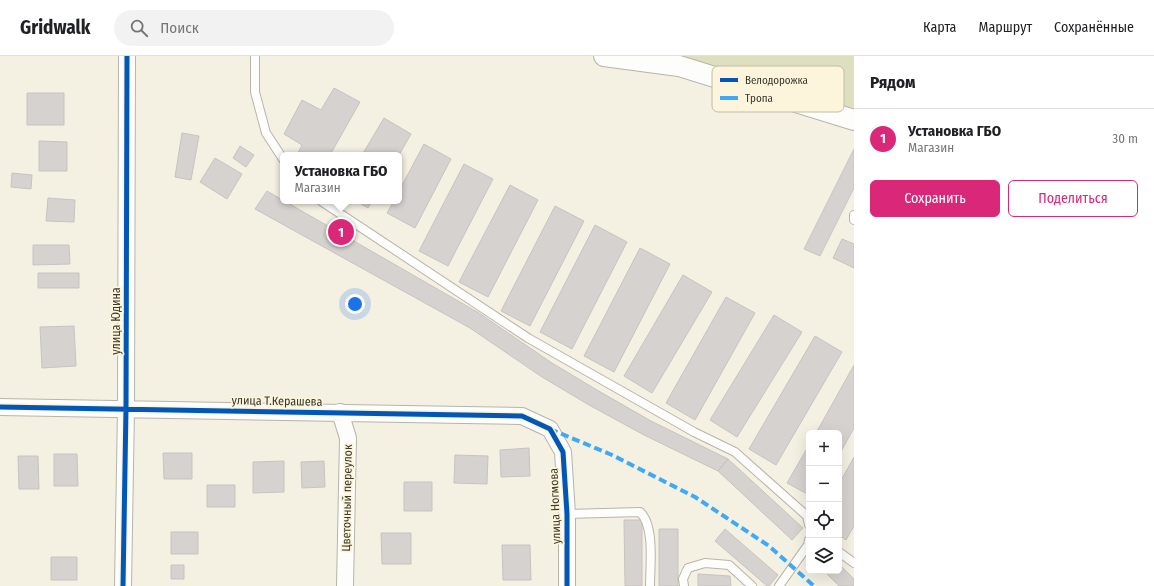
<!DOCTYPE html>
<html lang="ru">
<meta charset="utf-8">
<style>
:root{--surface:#fff;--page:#f2f2f2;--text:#202124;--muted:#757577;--line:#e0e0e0;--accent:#db2777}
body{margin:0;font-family:"Fira Sans Condensed",sans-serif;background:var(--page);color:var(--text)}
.controls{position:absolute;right:12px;bottom:12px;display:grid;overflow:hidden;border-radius:6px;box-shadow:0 4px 16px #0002}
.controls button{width:36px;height:36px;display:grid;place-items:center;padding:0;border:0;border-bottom:1px solid var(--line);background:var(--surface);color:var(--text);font:20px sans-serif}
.you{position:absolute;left:355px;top:248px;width:14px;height:14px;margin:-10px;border:3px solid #fff;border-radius:50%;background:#1a73e8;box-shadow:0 0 0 6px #1a73e833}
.badge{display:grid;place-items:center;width:26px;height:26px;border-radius:50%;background:var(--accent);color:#fff;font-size:13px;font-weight:700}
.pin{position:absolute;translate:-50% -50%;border:2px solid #fff;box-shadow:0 1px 4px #0006}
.popup{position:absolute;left:280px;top:96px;width:122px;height:52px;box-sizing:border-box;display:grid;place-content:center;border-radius:6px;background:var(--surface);filter:drop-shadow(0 1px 3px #0005);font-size:13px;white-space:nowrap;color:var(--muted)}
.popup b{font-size:15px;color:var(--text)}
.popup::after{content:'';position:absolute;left:50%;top:100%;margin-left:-8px;border:8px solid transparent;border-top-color:var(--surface)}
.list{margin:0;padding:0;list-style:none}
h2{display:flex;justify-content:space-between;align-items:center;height:52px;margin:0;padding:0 16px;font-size:17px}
h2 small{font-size:13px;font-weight:400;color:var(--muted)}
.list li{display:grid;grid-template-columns:26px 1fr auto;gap:12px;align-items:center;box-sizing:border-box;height:60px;padding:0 16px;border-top:1px solid var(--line)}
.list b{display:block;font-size:15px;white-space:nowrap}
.list p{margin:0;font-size:13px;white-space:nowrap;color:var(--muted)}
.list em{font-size:13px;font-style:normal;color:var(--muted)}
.actions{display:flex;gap:8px;padding:12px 16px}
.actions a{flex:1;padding:9px 0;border:1px solid var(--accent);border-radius:6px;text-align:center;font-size:14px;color:var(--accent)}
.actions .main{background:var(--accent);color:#fff}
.icon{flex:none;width:22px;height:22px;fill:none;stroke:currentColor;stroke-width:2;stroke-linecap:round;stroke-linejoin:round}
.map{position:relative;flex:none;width:854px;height:530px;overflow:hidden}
header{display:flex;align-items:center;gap:24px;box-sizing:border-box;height:56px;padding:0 20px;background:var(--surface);border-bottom:1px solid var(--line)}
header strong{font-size:19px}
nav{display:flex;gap:22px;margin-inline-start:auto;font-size:14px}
.search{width:280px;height:36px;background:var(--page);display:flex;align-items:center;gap:10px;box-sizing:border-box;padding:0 14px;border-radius:22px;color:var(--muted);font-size:15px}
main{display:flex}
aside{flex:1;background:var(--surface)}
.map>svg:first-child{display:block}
</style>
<header>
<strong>Gridwalk</strong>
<div class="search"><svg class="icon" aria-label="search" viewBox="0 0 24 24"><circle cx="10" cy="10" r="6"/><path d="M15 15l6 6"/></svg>Поиск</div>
<nav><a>Карта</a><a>Маршрут</a><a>Сохранённые</a></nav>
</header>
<main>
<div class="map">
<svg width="854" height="530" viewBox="0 0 854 530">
<rect width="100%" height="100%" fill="#f4f1e3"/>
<!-- green -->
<path fill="#dddfbe" d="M 604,0 L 854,0 L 854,64 Z"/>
<!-- building -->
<path fill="#d6d2d0" stroke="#c7c3c0" d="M 334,32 L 360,46 L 330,99 L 297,99 L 302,89 L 284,78 L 302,44 L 321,54 Z
M 27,37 L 64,37 L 64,69 L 27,69 Z
M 384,62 L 411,78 L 399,99 L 362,99 Z
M 182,77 L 199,80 L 191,124 L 175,121 Z
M 39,85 L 67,86 L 67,115 L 39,115 Z
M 424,88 L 451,103 L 415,172 L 387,157 L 394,145 L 399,145 L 399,135 Z
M 240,90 L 254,99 L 246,111 L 233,102 Z
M 854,93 L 854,132 L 820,200 L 804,193 Z
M 215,102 L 242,118 L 227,143 L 200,126 Z
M 464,108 L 493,123 L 448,210 L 419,195 Z
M 12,117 L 32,119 L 31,133 L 11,131 Z
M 510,129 L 538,144 L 488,241 L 459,226 Z
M 267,135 L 479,257 L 552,307 L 597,334 L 651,365 L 728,403 L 718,415 L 644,379 L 589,349 L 542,321 L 470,272 L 255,153 Z
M 48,142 L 75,144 L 74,166 L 46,165 Z
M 356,145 L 372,145 L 368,152 Z
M 555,150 L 584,165 L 530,270 L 501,255 Z
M 595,169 L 627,186 L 572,293 L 540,276 Z
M 842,183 L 854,188 L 854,212 L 833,202 Z
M 33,189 L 69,189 L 70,208 L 33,209 Z
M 640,192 L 670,208 L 614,316 L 584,300 Z
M 38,217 L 79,217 L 79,232 L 38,232 Z
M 683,219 L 712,236 L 652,337 L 624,320 Z
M 726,241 L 755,257 L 695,364 L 666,347 Z
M 774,259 L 802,276 L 737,381 L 710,364 Z
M 74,270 L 76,310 L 42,312 L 40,271 Z
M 815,280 L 842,296 L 776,409 L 749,393 Z
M 854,309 L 854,372 L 839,399 L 839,377 L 816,377 Z
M 809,389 L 809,439 L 787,427 Z
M 529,392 L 530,420 L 501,421 L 500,394 Z
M 163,397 L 192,397 L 192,423 L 164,423 Z
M 54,398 L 77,398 L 78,430 L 54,430 Z
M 455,399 L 488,400 L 487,428 L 454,427 Z
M 18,400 L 38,400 L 39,433 L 19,433 Z
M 854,401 L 854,470 L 846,484 L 839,479 L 839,428 Z
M 728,403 L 803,472 L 792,484 L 718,415 Z
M 284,405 L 284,436 L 253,437 L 253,406 Z
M 324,405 L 325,431 L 302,432 L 301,406 Z
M 404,426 L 432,426 L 432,455 L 404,455 Z
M 207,429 L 235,429 L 235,451 L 207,451 Z
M 624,464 L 642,464 L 642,530 L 625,530 Z
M 659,473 L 678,473 L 678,530 L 659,530 Z
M 725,473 L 778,519 L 769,530 L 767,530 L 715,485 Z
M 171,476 L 198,476 L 198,498 L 171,498 Z
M 381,477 L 411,477 L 411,508 L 382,508 Z
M 502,489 L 530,489 L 531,524 L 503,524 Z
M 51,501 L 77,501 L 77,524 L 51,524 Z
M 839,508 L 854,523 L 854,530 L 839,530 L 824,515 L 839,515 Z
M 171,509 L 184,509 L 184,523 L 171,523 Z
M 698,518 L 730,520 L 731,530 L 698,530 Z"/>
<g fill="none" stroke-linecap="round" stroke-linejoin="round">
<defs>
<path id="service" d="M 255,0 L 255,36 L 266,77 L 283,103
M 321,145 L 528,282 L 694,376 L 735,396 L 807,460 L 809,469
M 854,159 L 854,164
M 567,458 L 640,456 C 655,470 650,510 650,530
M 839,496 L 854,507
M 684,530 L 683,523 L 688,512 L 705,507 L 729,509 L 752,530
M 779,530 L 808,489 L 809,484"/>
<path id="minor" d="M 0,351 L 522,360 L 550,373 L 563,396 L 567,458 L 567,530
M 340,356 L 348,382 L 345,530
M 123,530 L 126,352 L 127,0"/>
<path id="tertiary" d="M 604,0 L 679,10 L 854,64"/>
</defs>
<!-- service casing -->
<use href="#service" stroke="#b7b4aa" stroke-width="10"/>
<!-- minor casing -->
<use href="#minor" stroke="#b7b4aa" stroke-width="18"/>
<!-- tertiary casing -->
<use href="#tertiary" stroke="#b7b4aa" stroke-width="22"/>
<!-- service -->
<use href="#service" stroke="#fdfdfb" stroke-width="8"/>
<!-- minor -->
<use href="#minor" stroke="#fdfdfb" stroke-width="16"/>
<!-- tertiary -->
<use href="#tertiary" stroke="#fdfdfb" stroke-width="20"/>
<!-- quiet -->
<path stroke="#3fa9f5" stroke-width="4" stroke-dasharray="8 4" stroke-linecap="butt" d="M 550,373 L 612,399 L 695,441 L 769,490 L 814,530"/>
<defs>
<path id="cycleway" d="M 0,351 L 522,360 L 550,373 L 563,396 L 567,458 L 567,530
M 123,530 L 126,352 L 127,0"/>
</defs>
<!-- cycleway casing -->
<use href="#cycleway" stroke="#fcf5db" stroke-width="8"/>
<!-- cycleway -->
<use href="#cycleway" stroke="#0057b8" stroke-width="5"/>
</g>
<g text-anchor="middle" stroke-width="3.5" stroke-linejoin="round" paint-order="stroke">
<!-- street labels -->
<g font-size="12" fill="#3a372d" stroke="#fcf5db">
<text transform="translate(116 265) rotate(-90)" y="4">улица Юдина</text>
<text transform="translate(277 345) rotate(1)" y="4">улица Т.Керашева</text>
<text transform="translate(347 442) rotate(-89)" y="4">Цветочный переулок</text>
<text transform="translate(555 450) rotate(-92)" y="4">улица Ногмова</text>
</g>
</g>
<!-- legend -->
<rect x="712" y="10" width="132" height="46" rx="6" fill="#fcf5db" stroke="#c2bca7" stroke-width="1"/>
<rect x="720" y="22" width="18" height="4" fill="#0057b8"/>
<rect x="720" y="40" width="18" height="4" fill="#3fa9f5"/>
<g font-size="11" fill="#3a372d">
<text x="745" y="28">Велодорожка</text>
<text x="745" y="46">Тропа</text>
</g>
</svg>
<div class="controls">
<button>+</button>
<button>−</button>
<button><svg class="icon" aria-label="locate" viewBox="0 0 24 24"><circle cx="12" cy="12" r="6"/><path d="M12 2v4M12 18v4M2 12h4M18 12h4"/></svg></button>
<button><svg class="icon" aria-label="layers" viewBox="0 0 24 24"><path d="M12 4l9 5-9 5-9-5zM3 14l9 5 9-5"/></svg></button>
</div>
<div class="you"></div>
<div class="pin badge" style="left:341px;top:176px">1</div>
<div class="popup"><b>Установка ГБО</b>Магазин</div>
</div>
<aside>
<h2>Рядом<small></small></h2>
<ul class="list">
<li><span class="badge">1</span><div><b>Установка ГБО</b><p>Магазин</p></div><em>30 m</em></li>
</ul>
<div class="actions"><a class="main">Сохранить</a><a>Поделиться</a></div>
</aside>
</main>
